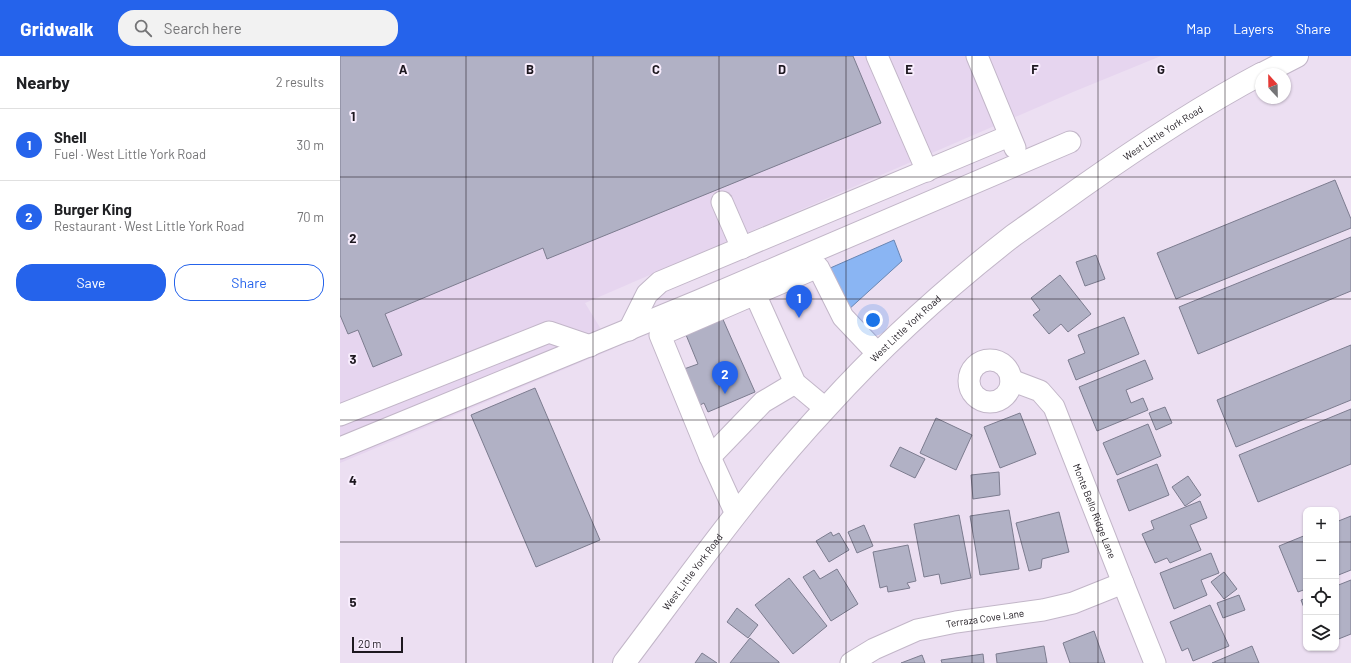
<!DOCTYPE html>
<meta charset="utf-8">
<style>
:root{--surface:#fff;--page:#f2f2f2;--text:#202124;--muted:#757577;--line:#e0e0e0;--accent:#2563eb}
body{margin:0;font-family:Barlow,sans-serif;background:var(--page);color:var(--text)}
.controls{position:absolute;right:12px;bottom:12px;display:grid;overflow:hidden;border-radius:8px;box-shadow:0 1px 3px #0004}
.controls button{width:36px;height:36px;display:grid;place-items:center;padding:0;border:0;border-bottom:1px solid var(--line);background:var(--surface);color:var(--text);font:20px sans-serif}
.compass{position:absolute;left:915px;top:12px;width:36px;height:36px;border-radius:50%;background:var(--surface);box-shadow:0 1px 3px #0004;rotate:338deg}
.scale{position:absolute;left:12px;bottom:10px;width:51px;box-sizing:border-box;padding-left:4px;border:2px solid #1d181f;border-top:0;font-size:11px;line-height:14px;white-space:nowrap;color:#1d181f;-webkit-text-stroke:3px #f8edfd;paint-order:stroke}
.you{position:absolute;left:533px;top:264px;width:14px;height:14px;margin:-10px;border:3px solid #fff;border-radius:50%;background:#1a73e8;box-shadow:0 0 0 6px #1a73e833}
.badge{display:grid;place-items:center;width:26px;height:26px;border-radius:50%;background:var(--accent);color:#fff;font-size:13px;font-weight:700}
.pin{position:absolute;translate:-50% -33px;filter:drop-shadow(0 1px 2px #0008)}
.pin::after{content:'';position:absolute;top:21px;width:14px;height:12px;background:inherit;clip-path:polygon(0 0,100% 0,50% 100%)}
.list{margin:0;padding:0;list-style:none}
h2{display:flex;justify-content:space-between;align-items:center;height:52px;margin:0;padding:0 16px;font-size:17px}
h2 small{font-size:13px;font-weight:400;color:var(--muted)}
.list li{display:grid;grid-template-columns:26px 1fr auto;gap:12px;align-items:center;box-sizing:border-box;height:72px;padding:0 16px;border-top:1px solid var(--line)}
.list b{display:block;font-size:15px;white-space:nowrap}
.list p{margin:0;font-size:13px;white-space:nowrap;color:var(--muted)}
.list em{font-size:13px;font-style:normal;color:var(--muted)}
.actions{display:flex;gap:8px;padding:12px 16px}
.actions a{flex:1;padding:9px 0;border:1px solid var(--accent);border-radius:16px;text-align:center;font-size:14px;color:var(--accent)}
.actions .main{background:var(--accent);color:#fff}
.icon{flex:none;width:22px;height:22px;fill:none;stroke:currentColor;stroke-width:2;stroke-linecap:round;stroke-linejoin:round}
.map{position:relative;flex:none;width:1011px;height:607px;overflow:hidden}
header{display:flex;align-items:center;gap:24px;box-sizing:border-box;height:56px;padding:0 20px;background:var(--accent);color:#fff}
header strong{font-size:19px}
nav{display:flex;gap:22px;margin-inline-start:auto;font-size:14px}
.search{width:280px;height:36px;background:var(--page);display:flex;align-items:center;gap:10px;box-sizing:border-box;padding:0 14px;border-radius:16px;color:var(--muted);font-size:15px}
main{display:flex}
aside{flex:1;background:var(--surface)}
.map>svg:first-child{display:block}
</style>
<header>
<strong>Gridwalk</strong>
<div class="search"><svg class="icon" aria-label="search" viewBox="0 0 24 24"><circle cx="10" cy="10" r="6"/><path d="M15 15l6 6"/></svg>Search here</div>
<nav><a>Map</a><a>Layers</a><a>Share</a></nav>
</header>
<main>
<aside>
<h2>Nearby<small>2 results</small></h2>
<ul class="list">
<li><span class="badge">1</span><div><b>Shell</b><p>Fuel · West Little York Road</p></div><em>30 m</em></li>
<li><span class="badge">2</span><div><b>Burger King</b><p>Restaurant · West Little York Road</p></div><em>70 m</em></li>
</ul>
<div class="actions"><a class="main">Save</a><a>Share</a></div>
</aside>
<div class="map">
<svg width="1011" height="607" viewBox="0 0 1011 607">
<rect width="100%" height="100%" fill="#ecdff2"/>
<!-- built -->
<path fill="#e6d5ef" d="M 0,0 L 821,0 L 733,36 L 245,247 L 273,293 L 0,407 Z"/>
<!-- water -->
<path fill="#8ab5f3" stroke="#6986b3" d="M 554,184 L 562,205 L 507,255 L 488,213 Z"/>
<!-- building -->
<path fill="#b1b1c5" stroke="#7c7c8f" d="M 0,0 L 513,0 L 541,67 L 207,203 L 203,192 L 45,258 L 62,299 L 33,311 L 18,274 L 8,278 L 0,259 Z
M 995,124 L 1011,163 L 1011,172 L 836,243 L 817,197 Z
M 1011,181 L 1011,235 L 858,298 L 839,251 Z
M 756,199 L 765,223 L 745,230 L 736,206 Z
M 720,219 L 751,258 L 728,276 L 721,268 L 709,278 L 693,259 L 700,254 L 691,242 Z
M 381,259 L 415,336 L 368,356 L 364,347 L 360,349 L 344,313 L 358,308 L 344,274 Z
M 784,261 L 799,298 L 736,324 L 728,304 L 745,297 L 738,279 Z
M 1011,289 L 1011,344 L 896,391 L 877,344 Z
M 805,304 L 813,323 L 786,334 L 791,347 L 803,342 L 808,354 L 757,375 L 739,331 Z
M 195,332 L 260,484 L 196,511 L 131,359 Z
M 825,351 L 832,367 L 816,374 L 809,357 Z
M 1011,353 L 1011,408 L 918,446 L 899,399 Z
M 680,357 L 696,398 L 660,412 L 644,371 Z
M 596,362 L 632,379 L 616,414 L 580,397 Z
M 808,368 L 821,400 L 777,419 L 763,387 Z
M 560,391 L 585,403 L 575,422 L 550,410 Z
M 817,408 L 829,439 L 789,455 L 777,424 Z
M 659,416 L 660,439 L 633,443 L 631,419 Z
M 848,420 L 861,439 L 845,450 L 832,431 Z
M 860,445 L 867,462 L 850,469 L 861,494 L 830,507 L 827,502 L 815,507 L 802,478 L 814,473 L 811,465 Z
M 669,454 L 679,513 L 640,519 L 630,460 Z
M 719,456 L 729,496 L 702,503 L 701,512 L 689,515 L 676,467 Z
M 619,459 L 631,522 L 601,528 L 599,518 L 584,521 L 574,468 Z
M 1011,460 L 1011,514 L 996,520 L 996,466 Z
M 524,469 L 533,490 L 517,497 L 508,476 Z
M 491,476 L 493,480 L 499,477 L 509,494 L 489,506 L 476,485 Z
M 966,479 L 966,533 L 958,536 L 939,490 Z
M 568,489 L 576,525 L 567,527 L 570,532 L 548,536 L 547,530 L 540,532 L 533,496 Z
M 871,497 L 879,517 L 861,524 L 867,539 L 834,553 L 820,517 Z
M 497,513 L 518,548 L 491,565 L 463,521 L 474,514 L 480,523 Z
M 884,516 L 897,533 L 884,543 L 871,526 Z
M 449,522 L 487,570 L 453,598 L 415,549 Z
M 1011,524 L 1011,578 L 996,584 L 996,530 Z
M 899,539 L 905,554 L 883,562 L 877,547 Z
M 966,542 L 966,557 L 961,544 Z
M 870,549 L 889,590 L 853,605 L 848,592 L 842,595 L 830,566 Z
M 397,552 L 418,569 L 408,582 L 387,566 Z
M 754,575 L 765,607 L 730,607 L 723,587 Z
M 410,582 L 439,606 L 439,607 L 390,607 Z
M 704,590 L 707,607 L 657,607 L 656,598 Z
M 912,590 L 919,607 L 872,607 Z
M 362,597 L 377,607 L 355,607 Z
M 643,598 L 644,607 L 602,607 L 601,604 Z
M 582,599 L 585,607 L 561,607 Z"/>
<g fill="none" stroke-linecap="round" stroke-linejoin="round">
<defs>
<g id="minor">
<path d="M 537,0 L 587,115"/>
<path d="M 637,0 L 675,92"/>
<path d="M 382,146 L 402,192"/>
<path d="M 415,238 L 478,211 L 503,261 L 538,298"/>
<path d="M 289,274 L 307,238 L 320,226 L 669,80"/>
<circle cx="650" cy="325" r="21"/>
<path id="s1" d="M 671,324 L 700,335 L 714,351 L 783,527 L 815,607"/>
<path d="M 0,359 L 209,276 L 250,290"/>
<path d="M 0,392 L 358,245 L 730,86"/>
<path d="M 370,401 L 423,346 L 455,327"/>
<path d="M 396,458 L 370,401 L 320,279 L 415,238 L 455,327 L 485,352"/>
<path id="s2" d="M 511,607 L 534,593 L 577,574 L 616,566 L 703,554 L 733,547 L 783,527"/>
</g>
<g id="major">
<path d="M 922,18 L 957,0"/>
<path id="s3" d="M 284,607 C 349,521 412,431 486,352 C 543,289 607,231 674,179 C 695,164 717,149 739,133 C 797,92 857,52 921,18"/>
</g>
</defs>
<!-- minor casing -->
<use href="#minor" stroke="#c2b6c8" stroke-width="23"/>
<!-- major casing -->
<use href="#major" stroke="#c2b6c8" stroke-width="24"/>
<!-- minor -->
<use href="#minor" stroke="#fff" stroke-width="21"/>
<!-- major -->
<use href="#major" stroke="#fff" stroke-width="22"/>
</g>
<!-- grid -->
<path fill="none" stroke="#1d181f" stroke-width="1" stroke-opacity="0.55" d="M 126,0 L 126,607M 253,0 L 253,607M 379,0 L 379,607M 506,0 L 506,607M 632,0 L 632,607M 758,0 L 758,607M 885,0 L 885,607M 0,121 L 1011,121M 0,243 L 1011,243M 0,364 L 1011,364M 0,486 L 966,486M 996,486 L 1011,486"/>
<g text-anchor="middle" stroke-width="4" stroke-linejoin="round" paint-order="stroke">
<!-- street labels -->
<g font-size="10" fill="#1d181f" stroke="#f8edfd">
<text dy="4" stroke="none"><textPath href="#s3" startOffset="762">West Little York Road</textPath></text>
<text dy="4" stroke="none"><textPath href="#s3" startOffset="438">West Little York Road</textPath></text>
<text dy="4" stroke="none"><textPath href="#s1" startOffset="164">Monte Bello Ridge Lane</textPath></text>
<text dy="4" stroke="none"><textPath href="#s3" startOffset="114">West Little York Road</textPath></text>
<text dy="4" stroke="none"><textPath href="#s2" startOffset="143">Terraza Cove Lane</textPath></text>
</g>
</g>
<g font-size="13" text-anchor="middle" font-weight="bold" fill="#1d181f" stroke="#f8edfd" stroke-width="4" stroke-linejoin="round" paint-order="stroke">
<text x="63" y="18">A</text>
<text x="190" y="18">B</text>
<text x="316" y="18">C</text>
<text x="442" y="18">D</text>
<text x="569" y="18">E</text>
<text x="695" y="18">F</text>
<text x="821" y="18">G</text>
<text x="13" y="65">1</text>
<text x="13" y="187">2</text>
<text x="13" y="308">3</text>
<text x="13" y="429">4</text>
<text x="13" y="551">5</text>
</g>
</svg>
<div class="controls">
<button>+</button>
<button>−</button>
<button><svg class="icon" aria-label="locate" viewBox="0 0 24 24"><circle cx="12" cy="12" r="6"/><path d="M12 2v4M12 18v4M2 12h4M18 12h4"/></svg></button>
<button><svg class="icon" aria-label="layers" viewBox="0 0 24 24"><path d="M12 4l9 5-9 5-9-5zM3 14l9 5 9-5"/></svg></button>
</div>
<svg class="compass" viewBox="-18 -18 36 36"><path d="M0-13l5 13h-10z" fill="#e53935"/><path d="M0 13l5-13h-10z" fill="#757577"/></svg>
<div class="scale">20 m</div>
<div class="you"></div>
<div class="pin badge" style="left:459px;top:262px">1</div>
<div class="pin badge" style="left:385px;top:338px">2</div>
</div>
</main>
